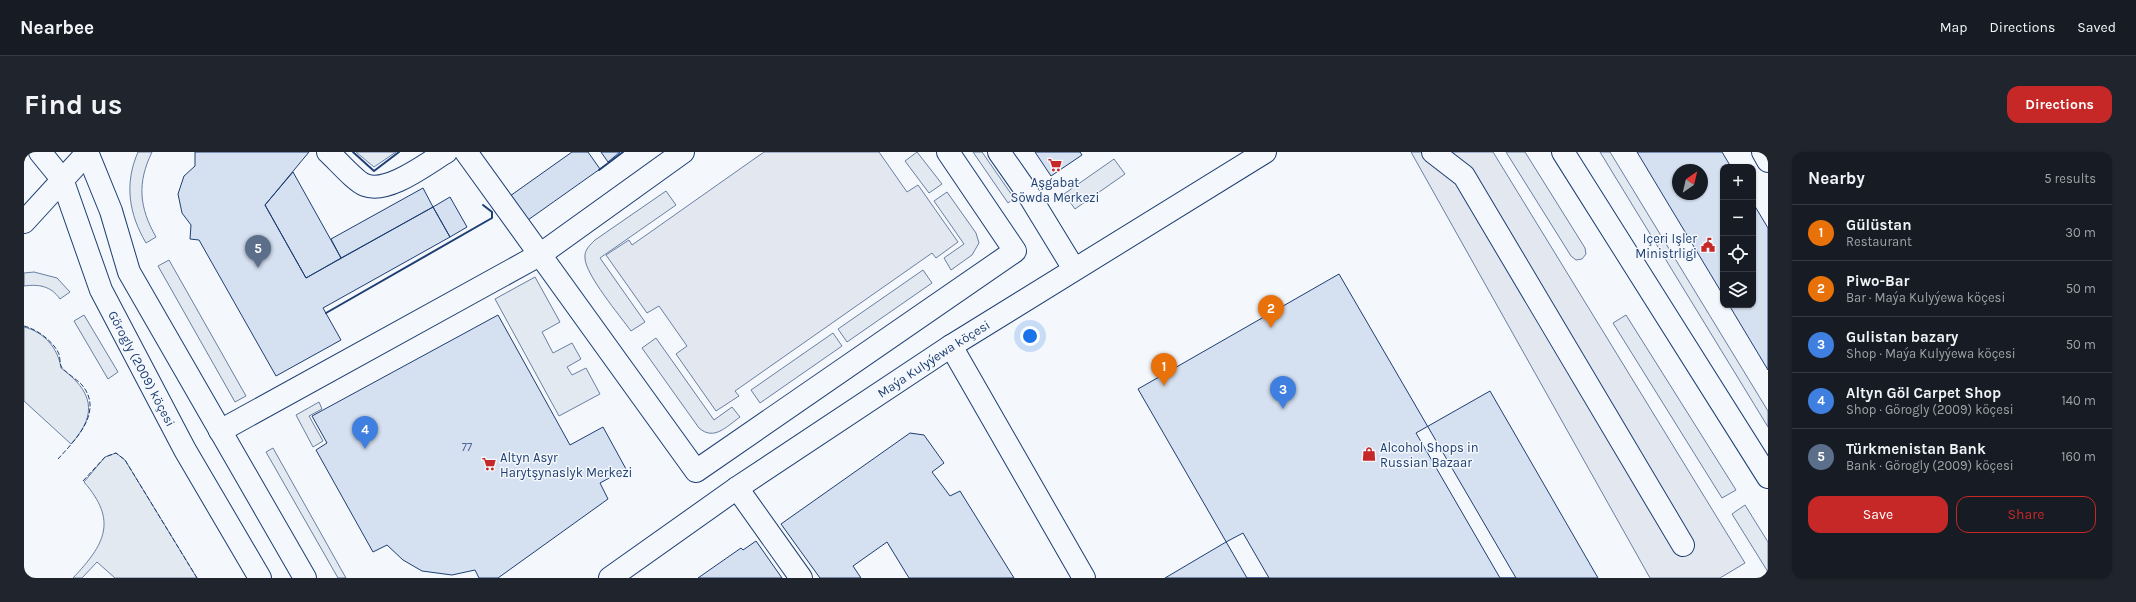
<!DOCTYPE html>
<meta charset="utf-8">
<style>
:root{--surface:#171b24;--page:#20242c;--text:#f1f3f6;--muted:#9ea1a6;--line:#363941;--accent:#c62828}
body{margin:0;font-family:Karla,sans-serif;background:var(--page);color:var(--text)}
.controls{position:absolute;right:12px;top:12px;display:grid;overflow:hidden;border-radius:8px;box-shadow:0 1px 3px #0004}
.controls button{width:36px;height:36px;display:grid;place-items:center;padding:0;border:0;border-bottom:1px solid var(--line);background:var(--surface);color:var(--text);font:20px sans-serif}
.compass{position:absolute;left:1648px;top:12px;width:36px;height:36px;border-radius:50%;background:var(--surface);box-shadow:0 1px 3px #0004;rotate:34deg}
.you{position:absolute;left:1006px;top:184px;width:14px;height:14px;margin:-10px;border:3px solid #fff;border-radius:50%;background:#1a73e8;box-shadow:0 0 0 6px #1a73e833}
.badge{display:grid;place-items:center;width:26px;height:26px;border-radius:50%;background:var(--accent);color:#fff;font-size:13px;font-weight:700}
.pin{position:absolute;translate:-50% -33px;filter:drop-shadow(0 1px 2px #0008)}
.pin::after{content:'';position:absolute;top:21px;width:14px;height:12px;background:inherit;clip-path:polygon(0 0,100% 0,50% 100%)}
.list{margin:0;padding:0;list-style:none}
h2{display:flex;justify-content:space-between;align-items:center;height:52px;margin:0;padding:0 16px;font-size:17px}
h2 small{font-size:13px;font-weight:400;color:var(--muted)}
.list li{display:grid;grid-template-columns:26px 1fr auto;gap:12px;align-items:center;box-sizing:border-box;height:56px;padding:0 16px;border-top:1px solid var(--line)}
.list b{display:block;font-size:15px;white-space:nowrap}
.list p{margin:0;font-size:13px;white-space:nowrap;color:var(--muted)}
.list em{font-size:13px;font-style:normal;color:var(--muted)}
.actions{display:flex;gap:8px;padding:12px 16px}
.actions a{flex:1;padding:9px 0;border:1px solid var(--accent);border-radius:12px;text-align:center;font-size:14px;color:var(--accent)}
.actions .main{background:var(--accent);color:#fff}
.icon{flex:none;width:22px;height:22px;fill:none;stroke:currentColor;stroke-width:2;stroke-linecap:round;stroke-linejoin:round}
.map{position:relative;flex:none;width:1744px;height:426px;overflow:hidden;border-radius:12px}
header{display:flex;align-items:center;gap:24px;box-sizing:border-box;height:56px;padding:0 20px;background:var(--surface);border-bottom:1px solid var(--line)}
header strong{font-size:19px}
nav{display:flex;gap:22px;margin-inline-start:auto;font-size:14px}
.intro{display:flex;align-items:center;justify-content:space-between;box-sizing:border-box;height:96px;padding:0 24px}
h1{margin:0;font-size:28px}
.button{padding:10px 18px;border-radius:12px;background:var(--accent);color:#fff;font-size:14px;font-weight:700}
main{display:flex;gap:24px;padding:0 24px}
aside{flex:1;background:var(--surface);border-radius:12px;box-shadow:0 1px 3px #0004}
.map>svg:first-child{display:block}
</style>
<header>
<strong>Nearbee</strong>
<nav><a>Map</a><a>Directions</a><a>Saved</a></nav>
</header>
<div class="intro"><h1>Find us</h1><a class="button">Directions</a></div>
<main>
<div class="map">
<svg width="1744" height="426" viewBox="0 0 1744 426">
<rect width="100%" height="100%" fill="#f4f7fb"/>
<!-- green -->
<path fill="#e3e9f0" stroke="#687fa3" d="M 114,0 L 128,0 C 113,31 115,55 132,85 L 122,91 C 105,62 100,32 114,0 Z
M 332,0 L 372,0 L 350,15 Z
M 893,0 L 918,32 L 905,41 L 881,9 Z
M 949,0 L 958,0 L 990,46 L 984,51 Z
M 1482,0 L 1501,0 L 1561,96 L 1562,102 L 1558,107 L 1552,108 L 1547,104 Z
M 1576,0 L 1586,0 L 1744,259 L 1744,275 Z
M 1090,7 L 1101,22 L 1051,57 L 1040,42 Z
M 642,39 L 652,53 L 576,106 L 621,170 L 607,179 C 596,164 561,122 561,106 C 560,98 566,93 571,88 Z
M 923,40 L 952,81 L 955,91 L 948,103 L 927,118 L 920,106 L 940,92 L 910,49 Z
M 145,108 L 222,244 L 211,250 L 134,114 Z
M 899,118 L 908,131 L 823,190 L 814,177 Z
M 10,120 L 33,126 L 46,140 L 36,147 C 27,134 15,132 0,134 L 0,121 Z
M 511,125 L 536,170 L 518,180 L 529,201 L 548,191 L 557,207 L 543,215 L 548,223 L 562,216 L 576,242 L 535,264 L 471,147 Z
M 60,163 L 94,220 L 84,227 L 50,169 Z
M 1602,163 L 1712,338 L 1698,346 L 1589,171 Z
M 0,175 C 20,180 34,196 37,216 C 68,239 75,261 47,292 L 0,249 Z
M 809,181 L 818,194 L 736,251 L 727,238 Z
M 632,186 L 690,268 L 708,255 L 716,265 C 702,275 690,289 675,276 L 618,196 Z
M 295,250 L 298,257 L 285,264 L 299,289 L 289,295 L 272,263 Z
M 249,296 L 322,426 L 314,426 L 242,300 Z
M 92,301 L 101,308 L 173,426 L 91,426 L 73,410 L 58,426 L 49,426 C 81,392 94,369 60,330 L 81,305 Z
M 1721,353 L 1744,390 L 1744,420 L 1708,362 Z"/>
<!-- parking -->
<path fill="#e3e8f0" stroke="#687fa3" d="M 740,0 L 855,0 L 883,40 L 894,33 L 934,90 L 912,106 L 908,101 L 711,239 L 715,244 L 692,259 L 652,202 L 663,194 L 635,154 L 623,161 L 582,103 L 605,88 L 608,93 Z
M 1387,0 L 1469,0 L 1721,411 L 1696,426 L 1626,426 Z"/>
<!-- building -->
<path fill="#d5e0f0" stroke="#1d3f73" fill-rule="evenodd" d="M 171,0 L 285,0 L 241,53 L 282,126 L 409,55 L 426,85 L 299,156 L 317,188 L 252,224 L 175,88 L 166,87 L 167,73 L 158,61 L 154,42 L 160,24 L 171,14 Z
M 548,0 L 564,0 L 576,17 L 504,68 L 486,44 Z
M 577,0 L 596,0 L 584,10 Z
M 1011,0 L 1056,0 L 1058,3 L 1027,24 Z
M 1613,0 L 1698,0 L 1707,15 L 1699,15 L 1699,143 ZM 1654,18 L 1678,18 L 1678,42 L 1654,42 Z
M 269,20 L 317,106 L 282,126 L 241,53 Z
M 399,36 L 409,55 L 317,106 L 307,87 Z
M 426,45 L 443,75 L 426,85 L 409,55 Z
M 1729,51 L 1744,76 L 1744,218 L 1705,153 L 1729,153 Z
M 1315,122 L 1404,275 L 1492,426 L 1223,426 L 1114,237 Z
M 474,163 L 546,293 L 579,275 L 602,317 L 576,331 L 584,347 L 474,426 L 455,426 L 451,418 L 428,423 L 398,419 L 379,408 L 363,393 L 349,400 L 292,298 L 303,291 L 288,264 Z
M 1466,239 L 1574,426 L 1476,426 L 1392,281 Z
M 886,281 L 900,283 L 920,311 L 908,320 L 926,344 L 936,339 L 990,426 L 885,426 L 863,390 L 829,414 L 837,426 L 796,426 L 757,372 Z
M 1219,381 L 1245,426 L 1141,426 L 1202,390 Z
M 732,389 L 758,426 L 674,426 L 717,396 L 719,398 Z"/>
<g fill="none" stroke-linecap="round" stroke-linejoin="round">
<defs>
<g id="minor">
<path id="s1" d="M 16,0 L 38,27 L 77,138 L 161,298 L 236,426"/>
<path d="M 63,0 L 87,59 L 105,120 L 281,426"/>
<path d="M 304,0 C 312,7 332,30 341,33 C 364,42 402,12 422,0"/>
<path d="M 442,0 L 672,319 L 991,99 L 924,0"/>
<path d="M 975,0 L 1003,40 L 1050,117"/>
<path d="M 1409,0 L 1440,24 L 1659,393"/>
<path d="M 1539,0 L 1744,325"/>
<path d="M 1739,0 L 1744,9"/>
<path d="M 0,70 L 64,0"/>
<path d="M 927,194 L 1060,426"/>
<path d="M 196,279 L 517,102 L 659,0"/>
<path d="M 713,336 L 777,426"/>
<path id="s2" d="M 586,426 L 713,336 L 927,194 L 1241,0"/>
</g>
</defs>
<!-- minor casing -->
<use href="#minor" stroke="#1d3f73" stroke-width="24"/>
<!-- minor -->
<use href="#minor" stroke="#f4f7fb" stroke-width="22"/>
<!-- fence -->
<path stroke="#1d3f73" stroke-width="1" stroke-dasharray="5 2" stroke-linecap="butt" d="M 0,174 C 13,177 30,190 35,202 C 36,206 36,211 37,214 C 39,219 54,228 58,233 C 80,260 52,287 34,307
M 59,329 L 81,305 L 92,301 L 101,308 L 173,426"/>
<!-- wall -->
<path stroke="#1d3f73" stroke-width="2" d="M 329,0 L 350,19 L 375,0
M 575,18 L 599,0
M 302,161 L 468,66 L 468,60 L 459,53"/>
</g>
<!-- icons -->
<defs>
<symbol id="supermarket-bare" viewBox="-9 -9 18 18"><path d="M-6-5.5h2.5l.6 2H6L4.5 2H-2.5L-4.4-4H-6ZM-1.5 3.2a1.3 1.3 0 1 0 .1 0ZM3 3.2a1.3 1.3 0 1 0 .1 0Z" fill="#c62828" stroke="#f4f7fb" stroke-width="2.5" paint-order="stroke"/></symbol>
<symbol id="civic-bare" viewBox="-9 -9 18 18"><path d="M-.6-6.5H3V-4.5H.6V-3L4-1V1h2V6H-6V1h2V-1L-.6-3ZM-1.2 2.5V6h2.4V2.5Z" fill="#c62828" stroke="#f4f7fb" stroke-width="2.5" paint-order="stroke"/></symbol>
<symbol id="shop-bare" viewBox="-9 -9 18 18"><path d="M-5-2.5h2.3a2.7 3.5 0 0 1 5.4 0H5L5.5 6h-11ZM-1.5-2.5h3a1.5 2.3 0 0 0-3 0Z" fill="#c62828" stroke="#f4f7fb" stroke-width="2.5" paint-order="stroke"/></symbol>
</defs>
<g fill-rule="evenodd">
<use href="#supermarket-bare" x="1021" y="3" width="20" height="20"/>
<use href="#civic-bare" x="1674" y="83" width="20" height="20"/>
<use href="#shop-bare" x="1335" y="292" width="20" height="20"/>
<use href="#supermarket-bare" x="455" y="302" width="20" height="20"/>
</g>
<g text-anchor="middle" stroke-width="3" stroke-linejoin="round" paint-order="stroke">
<!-- number labels -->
<g font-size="11" fill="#4b6792">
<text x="443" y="299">77</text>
</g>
<!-- poi labels -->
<g font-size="13" fill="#1d3f73" stroke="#f4f7fb" text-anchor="start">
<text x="1031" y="35" text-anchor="middle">Aşgabat<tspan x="1031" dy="15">Söwda Merkezi</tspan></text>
<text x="1673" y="91" text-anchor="end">Içeri Işler<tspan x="1673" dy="15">Ministrligi</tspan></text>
<text x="1356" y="300">Alcohol Shops in<tspan x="1356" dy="15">Russian Bazaar</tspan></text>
<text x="476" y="310">Altyn Asyr<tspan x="476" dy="15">Harytşynaslyk Merkezi</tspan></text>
</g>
<!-- street labels -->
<g font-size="13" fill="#1d3f73" stroke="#f4f7fb">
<text dy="5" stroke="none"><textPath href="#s2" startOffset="391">Maýa Kulyýewa köçesi</textPath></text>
<text dy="5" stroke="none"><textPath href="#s1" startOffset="241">Görogly (2009) köçesi</textPath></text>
</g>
</g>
</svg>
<div class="controls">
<button>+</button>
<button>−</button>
<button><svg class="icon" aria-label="locate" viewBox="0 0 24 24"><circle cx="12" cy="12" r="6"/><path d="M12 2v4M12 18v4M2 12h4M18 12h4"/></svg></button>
<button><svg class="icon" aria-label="layers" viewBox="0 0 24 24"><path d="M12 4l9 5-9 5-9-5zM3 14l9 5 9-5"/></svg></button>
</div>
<svg class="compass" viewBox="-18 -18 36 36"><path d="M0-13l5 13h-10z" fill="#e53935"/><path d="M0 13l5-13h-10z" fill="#9ea1a6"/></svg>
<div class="you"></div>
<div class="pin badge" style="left:1140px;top:234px;background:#e8710a">1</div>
<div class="pin badge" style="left:1247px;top:176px;background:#e8710a">2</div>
<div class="pin badge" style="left:1259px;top:257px;background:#3f7fe0">3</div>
<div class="pin badge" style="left:341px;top:297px;background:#3f7fe0">4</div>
<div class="pin badge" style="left:234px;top:116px;background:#5c6f8a">5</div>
</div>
<aside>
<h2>Nearby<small>5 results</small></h2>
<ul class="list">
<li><span class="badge" style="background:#e8710a">1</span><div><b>Gülüstan</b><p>Restaurant</p></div><em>30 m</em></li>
<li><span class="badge" style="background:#e8710a">2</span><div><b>Piwo-Bar</b><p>Bar · Maýa Kulyýewa köçesi</p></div><em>50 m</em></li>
<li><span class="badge" style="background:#3f7fe0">3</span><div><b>Gulistan bazary</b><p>Shop · Maýa Kulyýewa köçesi</p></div><em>50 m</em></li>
<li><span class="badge" style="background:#3f7fe0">4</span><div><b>Altyn Göl Carpet Shop</b><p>Shop · Görogly (2009) köçesi</p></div><em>140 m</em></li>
<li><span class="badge" style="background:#5c6f8a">5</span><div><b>Türkmenistan Bank</b><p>Bank · Görogly (2009) köçesi</p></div><em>160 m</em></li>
</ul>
<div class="actions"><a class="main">Save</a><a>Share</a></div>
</aside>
</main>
